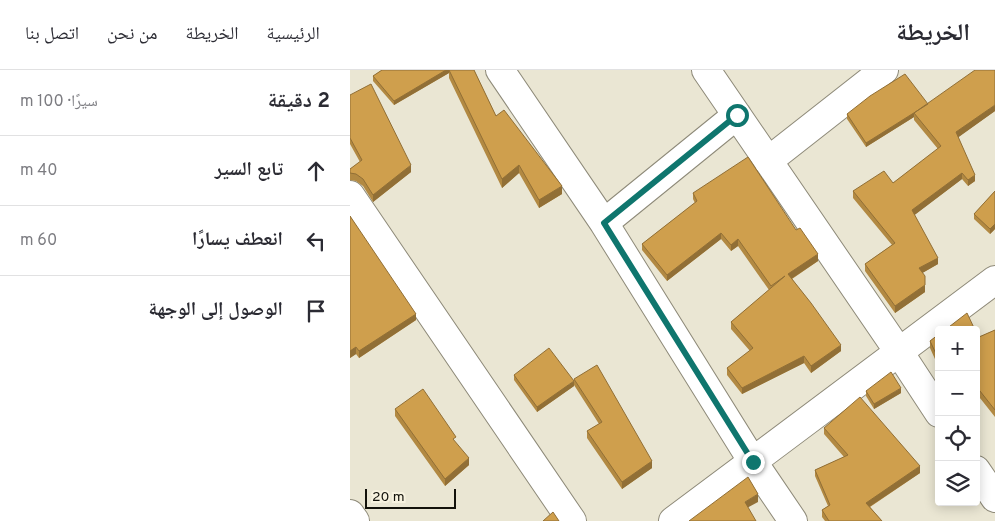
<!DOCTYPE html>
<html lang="ar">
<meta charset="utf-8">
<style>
:root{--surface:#fff;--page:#f2f2f3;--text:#2b2b33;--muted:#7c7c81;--line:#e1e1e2}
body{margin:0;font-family:Overpass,"Noto Naskh Arabic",sans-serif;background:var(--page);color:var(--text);direction:rtl}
.controls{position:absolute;right:15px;bottom:15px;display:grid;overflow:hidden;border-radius:5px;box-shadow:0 2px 12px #0003}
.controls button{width:45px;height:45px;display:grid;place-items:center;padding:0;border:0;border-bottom:1px solid var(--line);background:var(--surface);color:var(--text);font:25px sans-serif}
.scale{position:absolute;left:15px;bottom:12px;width:91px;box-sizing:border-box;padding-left:5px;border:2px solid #13120b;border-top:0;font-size:14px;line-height:18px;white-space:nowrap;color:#13120b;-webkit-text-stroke:4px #f8f3e0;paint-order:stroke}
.stop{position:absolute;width:15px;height:15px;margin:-11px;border:4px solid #0f766e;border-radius:50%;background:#fff}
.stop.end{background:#0f766e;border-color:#fff;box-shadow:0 1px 5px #0008}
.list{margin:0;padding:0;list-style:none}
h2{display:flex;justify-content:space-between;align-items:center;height:65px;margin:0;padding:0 20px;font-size:21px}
h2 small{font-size:16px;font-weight:400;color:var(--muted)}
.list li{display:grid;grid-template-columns:32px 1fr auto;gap:15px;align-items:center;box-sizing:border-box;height:70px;padding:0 20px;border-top:1px solid var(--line)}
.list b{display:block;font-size:19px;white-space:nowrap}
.list em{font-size:16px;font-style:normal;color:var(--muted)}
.icon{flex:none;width:28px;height:28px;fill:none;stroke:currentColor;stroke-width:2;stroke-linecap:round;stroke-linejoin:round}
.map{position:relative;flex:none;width:645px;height:451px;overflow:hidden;direction:ltr}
header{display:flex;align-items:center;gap:30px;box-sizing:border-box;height:70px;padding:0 25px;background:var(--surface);border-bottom:1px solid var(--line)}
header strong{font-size:24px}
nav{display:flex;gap:28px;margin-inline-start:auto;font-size:18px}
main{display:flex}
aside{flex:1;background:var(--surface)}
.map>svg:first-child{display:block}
</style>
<header>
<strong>الخريطة</strong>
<nav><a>الرئيسية</a><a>الخريطة</a><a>من نحن</a><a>اتصل بنا</a></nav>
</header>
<main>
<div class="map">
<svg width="645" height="451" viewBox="0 0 645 451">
<rect width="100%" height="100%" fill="#eae6d3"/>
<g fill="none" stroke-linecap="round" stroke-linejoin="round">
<defs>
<path id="minor" d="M 150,0 L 254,153 L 403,392 L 443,451
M 356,0 L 549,282 L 589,343
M 418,91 L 534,0
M 0,125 L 222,451
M 254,153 L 387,45
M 626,400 L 645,428
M 0,444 L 5,451
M 323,451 L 645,210"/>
</defs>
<!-- minor casing -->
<use href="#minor" stroke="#8e8a79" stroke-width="30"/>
<!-- minor -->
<use href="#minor" stroke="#fff" stroke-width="28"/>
</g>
<!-- wall -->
<path fill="#b28942" d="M 32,0 L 124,0 L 146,46 L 212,124 L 189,138 L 169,103 L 152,118 L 99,8 L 99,3 L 44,35 L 23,11 L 23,6 Z
M 0,25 L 61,102 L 23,132 L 13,116 L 6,111 L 0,110 L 0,99 L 10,92 L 0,74 Z
M 578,34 L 645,41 L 608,67 L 625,111 L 618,116 L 612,109 L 564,145 L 588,194 L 572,203 L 575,222 L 545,243 L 515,201 L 515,194 L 542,175 L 503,128 L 503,121 L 543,113 L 588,79 L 564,50 L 564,47 L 516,77 L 497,49 L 497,44 Z
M 645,121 L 645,159 L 640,164 L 624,149 L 624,144 Z
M 343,123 L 446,160 L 468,191 L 442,209 L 461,234 L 491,281 L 461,303 L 454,293 L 392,324 L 377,305 L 377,298 L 400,281 L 381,259 L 381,252 L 419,220 L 388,176 L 381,181 L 371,169 L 317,211 L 292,180 L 292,174 L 345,133 L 343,129 Z
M 0,146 L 66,250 L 9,288 L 6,284 L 0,288 Z
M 645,260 L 645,347 L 626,323 L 626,262 L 629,267 Z
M 589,264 L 589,298 L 580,278 L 580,271 Z
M 164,305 L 224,316 L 187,342 L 164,310 Z
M 224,309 L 302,398 L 272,419 L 237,368 L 237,361 L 249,354 L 224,315 Z
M 516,321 L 551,323 L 524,339 L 516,326 Z
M 45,339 L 106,373 L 119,395 L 95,416 L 45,346 Z
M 474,358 L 570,403 L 520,437 L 532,451 L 475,451 L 472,447 L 472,440 L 478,436 L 465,406 L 465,400 L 494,387 L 474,364 Z"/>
<!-- shaded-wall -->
<path fill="#916f36" d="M 96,0 L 99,0 L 99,3 L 44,35 L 44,31 Z
M 578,34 L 564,43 L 564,47 L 516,77 L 516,73 Z
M 645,35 L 645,41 L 606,69 L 606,62 Z
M 61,95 L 61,102 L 23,132 L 23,125 Z
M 169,95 L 169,103 L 152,118 L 152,109 Z
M 612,103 L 612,109 L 562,147 L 562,140 Z
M 625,105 L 625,111 L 618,116 L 618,110 Z
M 212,116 L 212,124 L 189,138 L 189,130 Z
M 645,154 L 645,159 L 640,164 L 640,159 Z
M 371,163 L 371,169 L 317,211 L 317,205 Z
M 388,169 L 388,176 L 381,181 L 381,175 Z
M 468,184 L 468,191 L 438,211 L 438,204 Z
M 588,188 L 588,194 L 569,205 L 569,198 Z
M 575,215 L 575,222 L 545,243 L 545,236 Z
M 66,244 L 66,250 L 9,288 L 9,281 Z
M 491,275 L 491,281 L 461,303 L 461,296 Z
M 6,277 L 6,284 L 0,288 L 0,281 Z
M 454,286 L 454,293 L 392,324 L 392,318 Z
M 224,311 L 224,316 L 187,342 L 187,337 Z
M 551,318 L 551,323 L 524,339 L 524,334 Z
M 119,388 L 119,395 L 95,416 L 95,409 Z
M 302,391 L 302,398 L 272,419 L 272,412 Z
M 570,396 L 570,403 L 516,439 L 516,433 Z
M 408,424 L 408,432 L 395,439 L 395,432 Z"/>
<!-- building -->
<path fill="#cf9f4d" stroke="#916f36" d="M 32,0 L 96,0 L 44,31 L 23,6 Z
M 99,0 L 124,0 L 146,46 L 154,40 L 212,116 L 189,130 L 169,95 L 152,109 Z
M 625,0 L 645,0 L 645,35 L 606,62 L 625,105 L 618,110 L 612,103 L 562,140 L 588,188 L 569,198 L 575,206 L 575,215 L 545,236 L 515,194 L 545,173 L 503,121 L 534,101 L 543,113 L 591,76 L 564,43 Z
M 555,4 L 578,34 L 516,73 L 497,44 L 520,26 Z
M 21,14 L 61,95 L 23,125 L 13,109 L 6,104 L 0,103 L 0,99 L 12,90 L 0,68 L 0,25 Z
M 398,87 L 446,160 L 450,158 L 468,184 L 438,204 L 461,233 L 491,275 L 461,296 L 454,286 L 392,318 L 377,298 L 403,278 L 381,252 L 435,206 L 421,216 L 388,169 L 381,175 L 371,163 L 317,205 L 292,174 L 347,131 L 343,123 Z
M 645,121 L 645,154 L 640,159 L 624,144 Z
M 0,146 L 66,244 L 9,281 L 6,277 L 0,281 Z
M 617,243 L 625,260 L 595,260 Z
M 645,260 L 645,340 L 626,316 L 626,262 L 629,267 Z
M 589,264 L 589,290 L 580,271 Z
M 199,278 L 224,311 L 187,337 L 164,305 Z
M 247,295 L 302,391 L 272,412 L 237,361 L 252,352 L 224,309 Z
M 541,302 L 551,318 L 524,334 L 516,321 Z
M 73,319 L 106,367 L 103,369 L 119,388 L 95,409 L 45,339 Z
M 510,327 L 570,396 L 516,433 L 532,451 L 479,451 L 472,440 L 480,435 L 465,400 L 498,385 L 474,358 Z
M 398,407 L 408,424 L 395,432 L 406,451 L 339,451 Z
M 203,442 L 209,451 L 193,451 Z"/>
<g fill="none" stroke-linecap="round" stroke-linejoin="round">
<!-- route -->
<path stroke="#0f766e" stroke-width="6" d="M 387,45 L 254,153 L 403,392"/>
</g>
</svg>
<div class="controls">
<button>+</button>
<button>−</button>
<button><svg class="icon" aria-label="locate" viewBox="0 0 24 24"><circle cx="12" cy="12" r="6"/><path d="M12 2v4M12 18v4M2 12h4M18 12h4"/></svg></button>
<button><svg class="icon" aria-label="layers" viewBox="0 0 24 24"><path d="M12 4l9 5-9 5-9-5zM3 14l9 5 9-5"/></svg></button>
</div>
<div class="scale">20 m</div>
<div class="stop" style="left:387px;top:45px"></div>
<div class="stop end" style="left:403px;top:392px"></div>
</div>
<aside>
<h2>2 دقيقة<small>سيرًا · 100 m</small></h2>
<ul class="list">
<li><svg class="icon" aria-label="ahead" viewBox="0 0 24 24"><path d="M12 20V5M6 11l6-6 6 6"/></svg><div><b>تابع السير</b></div><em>40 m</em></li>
<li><svg class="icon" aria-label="left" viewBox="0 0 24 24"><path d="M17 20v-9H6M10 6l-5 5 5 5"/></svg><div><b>انعطف يسارًا</b></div><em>60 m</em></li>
<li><svg class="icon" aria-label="arrive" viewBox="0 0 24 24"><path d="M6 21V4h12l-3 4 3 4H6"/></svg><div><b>الوصول إلى الوجهة</b></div></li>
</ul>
</aside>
</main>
